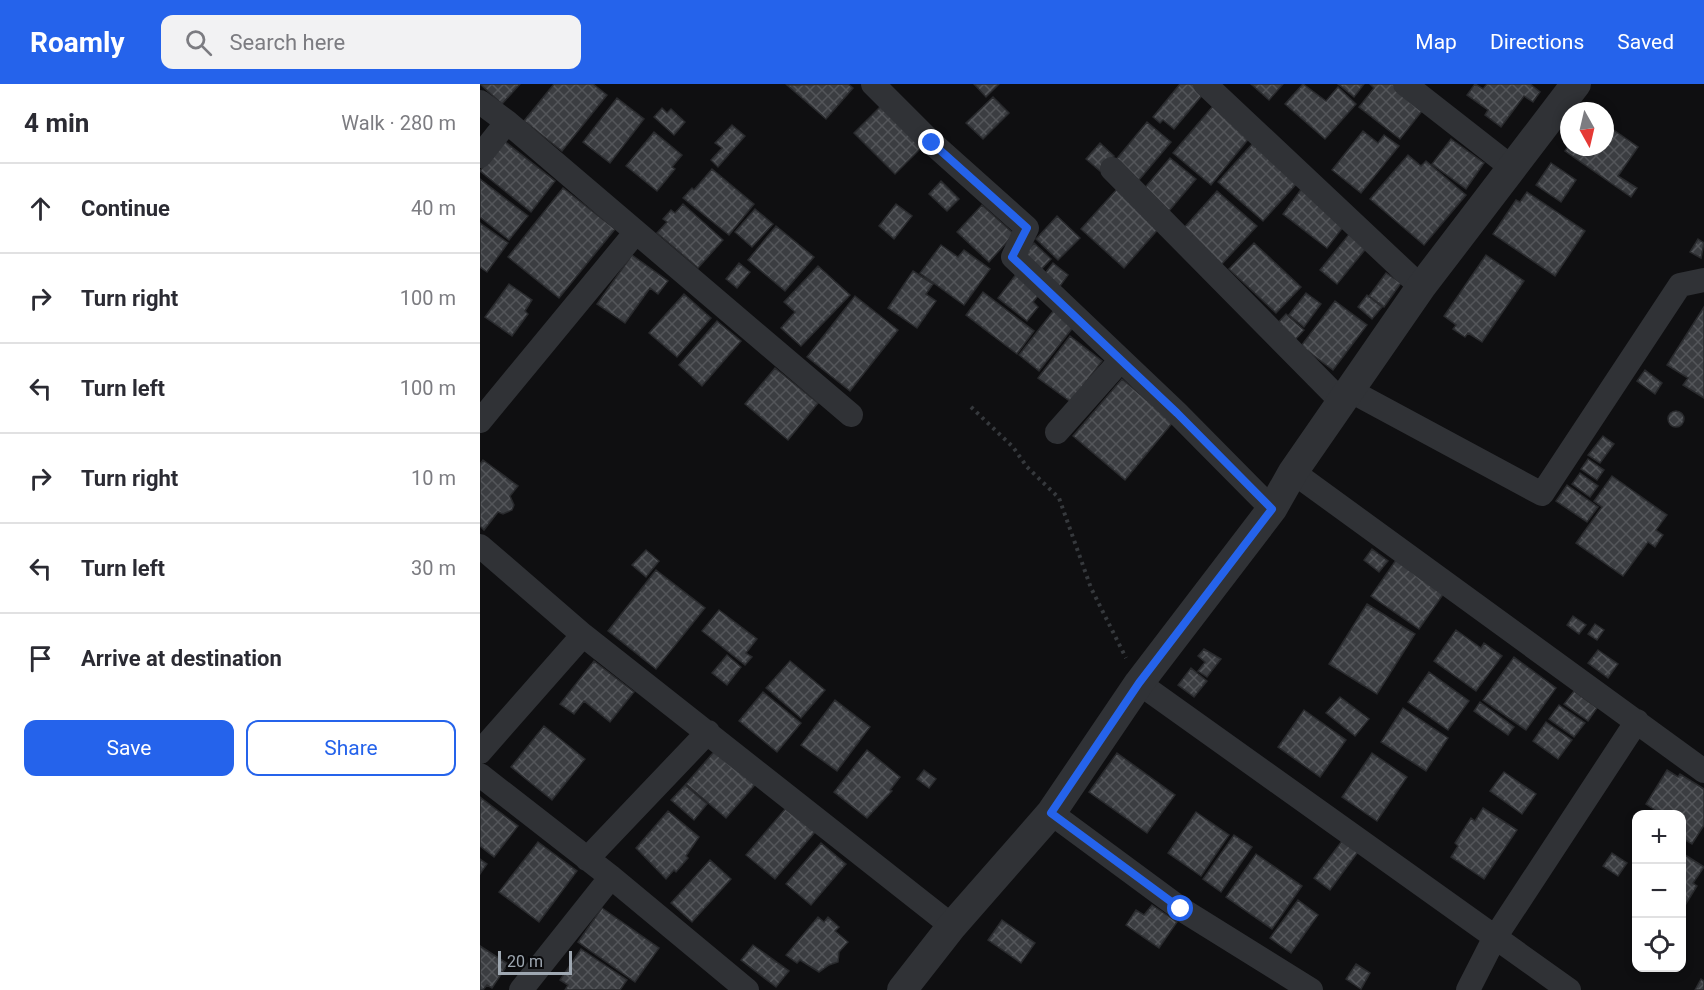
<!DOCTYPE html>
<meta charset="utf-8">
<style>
:root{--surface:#fff;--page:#f2f2f3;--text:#2b2b33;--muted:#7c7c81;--line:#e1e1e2;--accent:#2563eb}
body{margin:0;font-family:Roboto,sans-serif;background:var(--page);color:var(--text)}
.controls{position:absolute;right:18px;bottom:18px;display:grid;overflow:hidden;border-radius:12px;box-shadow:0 3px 9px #0003}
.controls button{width:54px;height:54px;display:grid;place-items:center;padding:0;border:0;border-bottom:2px solid var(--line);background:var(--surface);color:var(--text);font:30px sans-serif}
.compass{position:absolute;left:1080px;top:18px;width:54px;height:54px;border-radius:50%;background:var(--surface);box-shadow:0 3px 9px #0003;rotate:172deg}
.scale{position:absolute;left:18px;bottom:15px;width:74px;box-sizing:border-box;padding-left:6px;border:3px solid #9fa8b2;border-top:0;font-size:16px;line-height:21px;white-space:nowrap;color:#9fa8b2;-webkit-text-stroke:4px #0a0a0c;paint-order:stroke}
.stop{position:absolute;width:18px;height:18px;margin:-14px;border:4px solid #2563eb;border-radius:50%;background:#fff}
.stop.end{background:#2563eb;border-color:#fff;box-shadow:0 2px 6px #0008}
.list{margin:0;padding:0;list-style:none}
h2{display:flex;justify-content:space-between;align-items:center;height:78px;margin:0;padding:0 24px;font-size:26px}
h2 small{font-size:20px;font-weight:400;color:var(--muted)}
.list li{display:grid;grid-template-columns:39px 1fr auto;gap:18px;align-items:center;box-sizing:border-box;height:90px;padding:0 24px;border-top:2px solid var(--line)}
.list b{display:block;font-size:22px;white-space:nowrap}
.list em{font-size:20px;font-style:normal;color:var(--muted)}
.actions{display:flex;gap:12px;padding:18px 24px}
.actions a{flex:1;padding:14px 0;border:2px solid var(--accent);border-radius:12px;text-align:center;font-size:21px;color:var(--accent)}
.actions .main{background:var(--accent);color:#fff}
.icon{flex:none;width:33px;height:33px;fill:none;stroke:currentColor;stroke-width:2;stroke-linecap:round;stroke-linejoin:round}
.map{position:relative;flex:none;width:1224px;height:906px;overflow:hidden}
header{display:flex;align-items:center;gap:36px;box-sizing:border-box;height:84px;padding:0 30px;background:var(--accent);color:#fff}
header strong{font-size:28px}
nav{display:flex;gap:33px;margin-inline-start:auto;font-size:21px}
.search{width:420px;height:54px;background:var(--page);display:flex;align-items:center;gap:15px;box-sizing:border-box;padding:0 21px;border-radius:12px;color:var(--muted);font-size:22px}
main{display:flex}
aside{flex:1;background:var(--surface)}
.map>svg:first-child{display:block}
</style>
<header>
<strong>Roamly</strong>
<div class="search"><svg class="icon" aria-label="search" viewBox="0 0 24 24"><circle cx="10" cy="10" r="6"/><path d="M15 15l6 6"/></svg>Search here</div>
<nav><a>Map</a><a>Directions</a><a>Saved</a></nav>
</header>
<main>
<aside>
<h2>4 min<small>Walk · 280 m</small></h2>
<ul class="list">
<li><svg class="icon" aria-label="ahead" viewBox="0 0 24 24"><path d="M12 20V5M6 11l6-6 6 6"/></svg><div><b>Continue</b></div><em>40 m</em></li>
<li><svg class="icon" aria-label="right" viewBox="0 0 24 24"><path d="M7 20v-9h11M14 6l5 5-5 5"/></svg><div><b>Turn right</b></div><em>100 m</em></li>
<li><svg class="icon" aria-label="left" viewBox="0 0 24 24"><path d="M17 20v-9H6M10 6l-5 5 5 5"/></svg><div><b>Turn left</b></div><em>100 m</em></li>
<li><svg class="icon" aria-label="right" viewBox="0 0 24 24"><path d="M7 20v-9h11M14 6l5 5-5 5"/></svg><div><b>Turn right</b></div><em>10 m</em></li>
<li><svg class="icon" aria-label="left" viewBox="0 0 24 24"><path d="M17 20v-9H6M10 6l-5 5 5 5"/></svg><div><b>Turn left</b></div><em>30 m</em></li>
<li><svg class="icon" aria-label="arrive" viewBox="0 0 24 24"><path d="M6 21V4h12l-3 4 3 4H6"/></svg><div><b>Arrive at destination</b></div></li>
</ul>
<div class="actions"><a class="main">Save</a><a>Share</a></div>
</aside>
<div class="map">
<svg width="1224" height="906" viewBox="0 0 1224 906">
<defs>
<pattern id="building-cross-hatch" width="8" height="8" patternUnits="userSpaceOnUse" patternTransform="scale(1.5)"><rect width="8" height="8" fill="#3b3d41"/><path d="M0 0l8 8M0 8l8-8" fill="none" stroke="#54565a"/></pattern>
</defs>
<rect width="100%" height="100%" fill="#0f0f11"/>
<!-- building -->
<path fill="url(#building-cross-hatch)" stroke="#292a2d" stroke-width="1.5" d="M 0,0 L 40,0 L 22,20 Z
M 74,0 L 113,0 L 127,11 L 82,67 L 44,37 Z
M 368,0 L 373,4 L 346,35 L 307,1 Z
M 494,0 L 519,0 L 506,13 Z
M 700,0 L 713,0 L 724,9 L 694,45 L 683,36 L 680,39 L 673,33 Z
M 771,0 L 803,0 L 789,16 Z
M 823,0 L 846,17 L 858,3 L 876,20 L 845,55 L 805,20 Z
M 858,0 L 884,0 L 874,13 Z
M 890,0 L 918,0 L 946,22 L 920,55 L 879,23 L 894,4 Z
M 995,0 L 1003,5 L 1007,0 L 1050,0 L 1060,8 L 1053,18 L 1044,12 L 1021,43 L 1005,31 L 1008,26 L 987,11 Z
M 513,13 L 529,29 L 503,55 L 486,39 Z
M 137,14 L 164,35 L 130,79 L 103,58 Z
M 402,21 L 443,62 L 415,90 L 374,49 Z
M 733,22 L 770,53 L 731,101 L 693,69 Z
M 182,24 L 187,29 L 191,25 L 205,38 L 194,51 L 174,33 Z
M 667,38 L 691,58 L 659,96 L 635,77 Z
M 1125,40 L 1158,63 L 1138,92 L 1157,104 L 1151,113 L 1085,67 L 1089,61 L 1125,63 Z
M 252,41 L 265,52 L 238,83 L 231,76 L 242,64 L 235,59 Z
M 883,47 L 898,59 L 904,51 L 919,62 L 881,109 L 852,86 Z
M 174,48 L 202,71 L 192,83 L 195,85 L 177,107 L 146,82 Z
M 971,55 L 1004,79 L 986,105 L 952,80 Z
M 23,56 L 75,97 L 51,128 L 0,87 Z
M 774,58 L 819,97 L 783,137 L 738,98 Z
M 620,59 L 634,72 L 620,87 L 606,75 Z
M 928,71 L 941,82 L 946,77 L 986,111 L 944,161 L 890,115 Z
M 690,74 L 716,95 L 689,127 L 663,106 Z
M 1071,79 L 1096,96 L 1081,118 L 1056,101 Z
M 232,85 L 274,120 L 249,151 L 203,114 L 212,104 L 214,106 Z
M 0,95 L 48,132 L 29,156 L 0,133 Z
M 461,97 L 479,115 L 467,127 L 449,110 Z
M 83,104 L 135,145 L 79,214 L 28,173 Z
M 638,104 L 681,142 L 644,184 L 601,145 Z
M 822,104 L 867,138 L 847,164 L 803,130 Z
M 737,107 L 777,142 L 741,181 L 702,146 Z
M 1047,108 L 1105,147 L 1075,192 L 1013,150 L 1036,116 L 1040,118 Z
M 203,120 L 243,156 L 218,184 L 177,149 L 187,138 L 183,135 L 191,126 L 195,129 Z
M 416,120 L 432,132 L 414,155 L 399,142 Z
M 502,121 L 534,150 L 509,178 L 477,148 Z
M 275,125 L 293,140 L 272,163 L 255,148 Z
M 577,132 L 600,154 L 578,176 L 556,155 Z
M 0,139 L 28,159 L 7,188 L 0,183 Z
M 296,142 L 334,173 L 305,207 L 268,176 Z
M 871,148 L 888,162 L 857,200 L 840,186 Z
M 1218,155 L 1224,159 L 1221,174 L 1210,168 Z
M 554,159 L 571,175 L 558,189 L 541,173 Z
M 774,159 L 821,203 L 796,229 L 749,185 Z
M 461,161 L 478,173 L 484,166 L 510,185 L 484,221 L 440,189 Z
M 152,171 L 188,197 L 178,210 L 170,204 L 145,239 L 117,220 Z
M 1006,171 L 1044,197 L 1002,258 L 988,249 L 985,253 L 973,245 L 976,241 L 964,232 Z
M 259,179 L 270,188 L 257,204 L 246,195 Z
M 573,179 L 588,191 L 578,205 L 562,193 Z
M 338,182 L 370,211 L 321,262 L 301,244 L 315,228 L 304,218 Z
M 433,187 L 453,200 L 446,210 L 456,217 L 437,244 L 408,224 Z
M 537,189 L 562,207 L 553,218 L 558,223 L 547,237 L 518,214 Z
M 906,189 L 921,199 L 904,223 L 889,212 Z
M 29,200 L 52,216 L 45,227 L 48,230 L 32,252 L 5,233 Z
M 503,208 L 554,247 L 537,270 L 486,231 Z
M 826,209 L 841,220 L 824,243 L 809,231 Z
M 204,210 L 231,234 L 197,273 L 169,249 Z
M 887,211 L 902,223 L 892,235 L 878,223 Z
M 375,212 L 418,246 L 370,307 L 327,273 Z
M 855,217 L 887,241 L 853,286 L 821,262 Z
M 1224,223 L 1224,314 L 1203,301 L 1208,294 L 1187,281 Z
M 574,226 L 594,242 L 559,287 L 539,271 Z
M 806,230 L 824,246 L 813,258 L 795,242 Z
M 237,237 L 261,257 L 222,302 L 199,281 Z
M 590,252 L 622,277 L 591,318 L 558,294 Z
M 295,284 L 338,319 L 308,356 L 265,320 Z
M 1165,286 L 1182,299 L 1175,310 L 1157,297 Z
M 642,295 L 693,338 L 645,396 L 593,352 Z
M1188 335a8 8 0 1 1 16 0a8 8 0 1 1-16 0Z
M 1123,352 L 1134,360 L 1120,379 L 1108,371 Z
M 1108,375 L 1124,386 L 1117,396 L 1101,385 Z
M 3,376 L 38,402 L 30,412 L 34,421 L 32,426 L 23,430 L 18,428 L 4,446 L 0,442 L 0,380 Z
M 1100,389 L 1118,402 L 1110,413 L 1092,400 Z
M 1132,392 L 1187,431 L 1176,446 L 1183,451 L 1175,463 L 1168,458 L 1143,492 L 1096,459 L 1122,423 L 1114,417 Z
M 1087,401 L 1118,423 L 1107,438 L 1076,417 Z
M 892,465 L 908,477 L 899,488 L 884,476 Z
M 166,466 L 179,477 L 166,493 L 152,481 Z
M 916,476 L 964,509 L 939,545 L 891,512 Z
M 176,486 L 225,524 L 176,585 L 128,547 Z
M 887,520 L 935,550 L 897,610 L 849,580 Z
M 239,526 L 277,555 L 266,569 L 272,573 L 265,581 L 222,547 Z
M 1093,532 L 1106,541 L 1099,550 L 1087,541 Z
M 1115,540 L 1124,546 L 1117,556 L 1108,550 Z
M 976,546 L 1001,564 L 1004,559 L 1022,572 L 996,607 L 954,577 Z
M 724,565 L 741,575 L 727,593 L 718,587 L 725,578 L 718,572 Z
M 1118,566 L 1138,580 L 1128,594 L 1108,579 Z
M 247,571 L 261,583 L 247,601 L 232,589 Z
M 1034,573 L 1076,604 L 1046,646 L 1003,616 Z
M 114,577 L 154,608 L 130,638 L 104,617 L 94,630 L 80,620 Z
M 310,577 L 345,606 L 321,634 L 286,604 Z
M 711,584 L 727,597 L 714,613 L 698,601 Z
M 949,588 L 989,617 L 968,646 L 928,618 Z
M 1094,607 L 1117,624 L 1108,637 L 1084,620 Z
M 283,608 L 321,639 L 297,668 L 259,637 Z
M 860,613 L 889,635 L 875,652 L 846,629 Z
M 355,616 L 390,643 L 357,687 L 321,661 Z
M 1000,618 L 1034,643 L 1028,651 L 994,627 Z
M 1079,621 L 1105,639 L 1094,653 L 1069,635 Z
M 923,624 L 968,654 L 946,687 L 901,658 Z
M 824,626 L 866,656 L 840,693 L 798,663 Z
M 1066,638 L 1092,656 L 1078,675 L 1053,657 Z
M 64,642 L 105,675 L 72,716 L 31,683 Z
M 239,662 L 279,696 L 246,734 L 206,700 Z
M 387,666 L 420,693 L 410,706 L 412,707 L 387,734 L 354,708 Z
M 637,669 L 695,711 L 667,749 L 609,708 Z
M 892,669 L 927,693 L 897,737 L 862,713 Z
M 444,686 L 456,695 L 449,704 L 437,695 Z
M 1187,686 L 1198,693 L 1200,690 L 1224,705 L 1224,741 L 1212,760 L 1202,754 L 1202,730 L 1181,730 L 1166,720 Z
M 1024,688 L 1056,710 L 1042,730 L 1010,707 Z
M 205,701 L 227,720 L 214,736 L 191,716 Z
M 0,713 L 38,742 L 14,773 L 0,762 Z
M 312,717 L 341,741 L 295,795 L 266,771 Z
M 1003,724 L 1037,746 L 1004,795 L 971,773 L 978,762 L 975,759 L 991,734 L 995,737 Z
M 188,727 L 219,753 L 206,772 L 208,774 L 196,788 L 194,786 L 186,795 L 156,764 Z
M 716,728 L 749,751 L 721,792 L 688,769 Z
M 754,751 L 772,763 L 741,808 L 723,795 Z
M 862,757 L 878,768 L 850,806 L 834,794 Z
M 58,758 L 97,787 L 59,838 L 19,808 Z
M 341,759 L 366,780 L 331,821 L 306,800 Z
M 1132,769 L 1147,779 L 1138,792 L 1123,782 Z
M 1202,769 L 1224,783 L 1213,799 L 1217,802 L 1204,823 L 1202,821 Z
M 776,770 L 822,802 L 792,845 L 746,813 Z
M 0,775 L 7,780 L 0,790 Z
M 230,776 L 251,795 L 212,838 L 191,819 Z
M 818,816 L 838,831 L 811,869 L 790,854 Z
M 672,821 L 697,838 L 679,864 L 646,841 L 656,826 L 664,831 Z
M 122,824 L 179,864 L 155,898 L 98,858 Z
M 338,833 L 344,838 L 348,833 L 359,843 L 355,847 L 368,858 L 359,868 L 358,878 L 349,881 L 339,888 L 320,876 L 317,879 L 306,871 Z
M 522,836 L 555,859 L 541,879 L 508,856 Z
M 273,861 L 309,887 L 296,903 L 261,876 Z
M 0,862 L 28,880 L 12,904 L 7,901 L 3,906 L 0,906 Z
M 101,865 L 147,896 L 140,906 L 85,906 L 88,901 L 80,896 Z
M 876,880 L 890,889 L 881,905 L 866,895 Z
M 1221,895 L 1224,897 L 1224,906 L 1215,906 Z"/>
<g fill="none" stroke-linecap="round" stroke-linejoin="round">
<!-- path -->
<path stroke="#36393d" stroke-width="4" stroke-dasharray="3 4.5" stroke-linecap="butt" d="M 491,323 L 533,363 L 547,383 L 579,414 L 611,504 L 646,574"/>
<!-- minor -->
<path stroke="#303236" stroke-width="24" d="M 393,0 L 452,59 L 547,144 L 533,173 L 697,329 L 792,425
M 725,0 L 941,203
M 925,0 L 1031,83
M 0,18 L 27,38 L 371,331
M 0,72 L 27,38
M 632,85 L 862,318
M 869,306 L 1062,410 L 1200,201 L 1224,196
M 0,337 L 156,148
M 577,348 L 640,277
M 813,388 L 1224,687
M 0,462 L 103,551 L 472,842
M 659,599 L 1089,906
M 0,668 L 103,551
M 0,691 L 131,793 L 267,906
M 571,729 L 701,825 L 831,906
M 107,775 L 228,648
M 41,906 L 131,793
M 988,906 L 1014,855 L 1157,637"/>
<!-- tertiary -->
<path stroke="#303236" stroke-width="30" d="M 422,906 L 472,842 L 571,729 L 659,599 L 792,425 L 813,388 L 941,203 L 1096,0"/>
</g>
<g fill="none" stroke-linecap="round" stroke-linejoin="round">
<!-- route -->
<path stroke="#2563eb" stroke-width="8" d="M 452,59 L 547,144 L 532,173 L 697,329 L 792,425 L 659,599 L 571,729 L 701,825"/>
</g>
</svg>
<div class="controls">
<button>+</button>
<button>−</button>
<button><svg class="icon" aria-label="locate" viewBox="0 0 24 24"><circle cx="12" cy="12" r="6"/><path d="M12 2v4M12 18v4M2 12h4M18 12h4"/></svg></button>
</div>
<svg class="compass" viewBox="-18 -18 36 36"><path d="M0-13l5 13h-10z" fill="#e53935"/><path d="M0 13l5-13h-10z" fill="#7c7c81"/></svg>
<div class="scale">20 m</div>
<div class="stop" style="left:701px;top:825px"></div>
<div class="stop end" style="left:452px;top:59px"></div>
</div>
</main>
